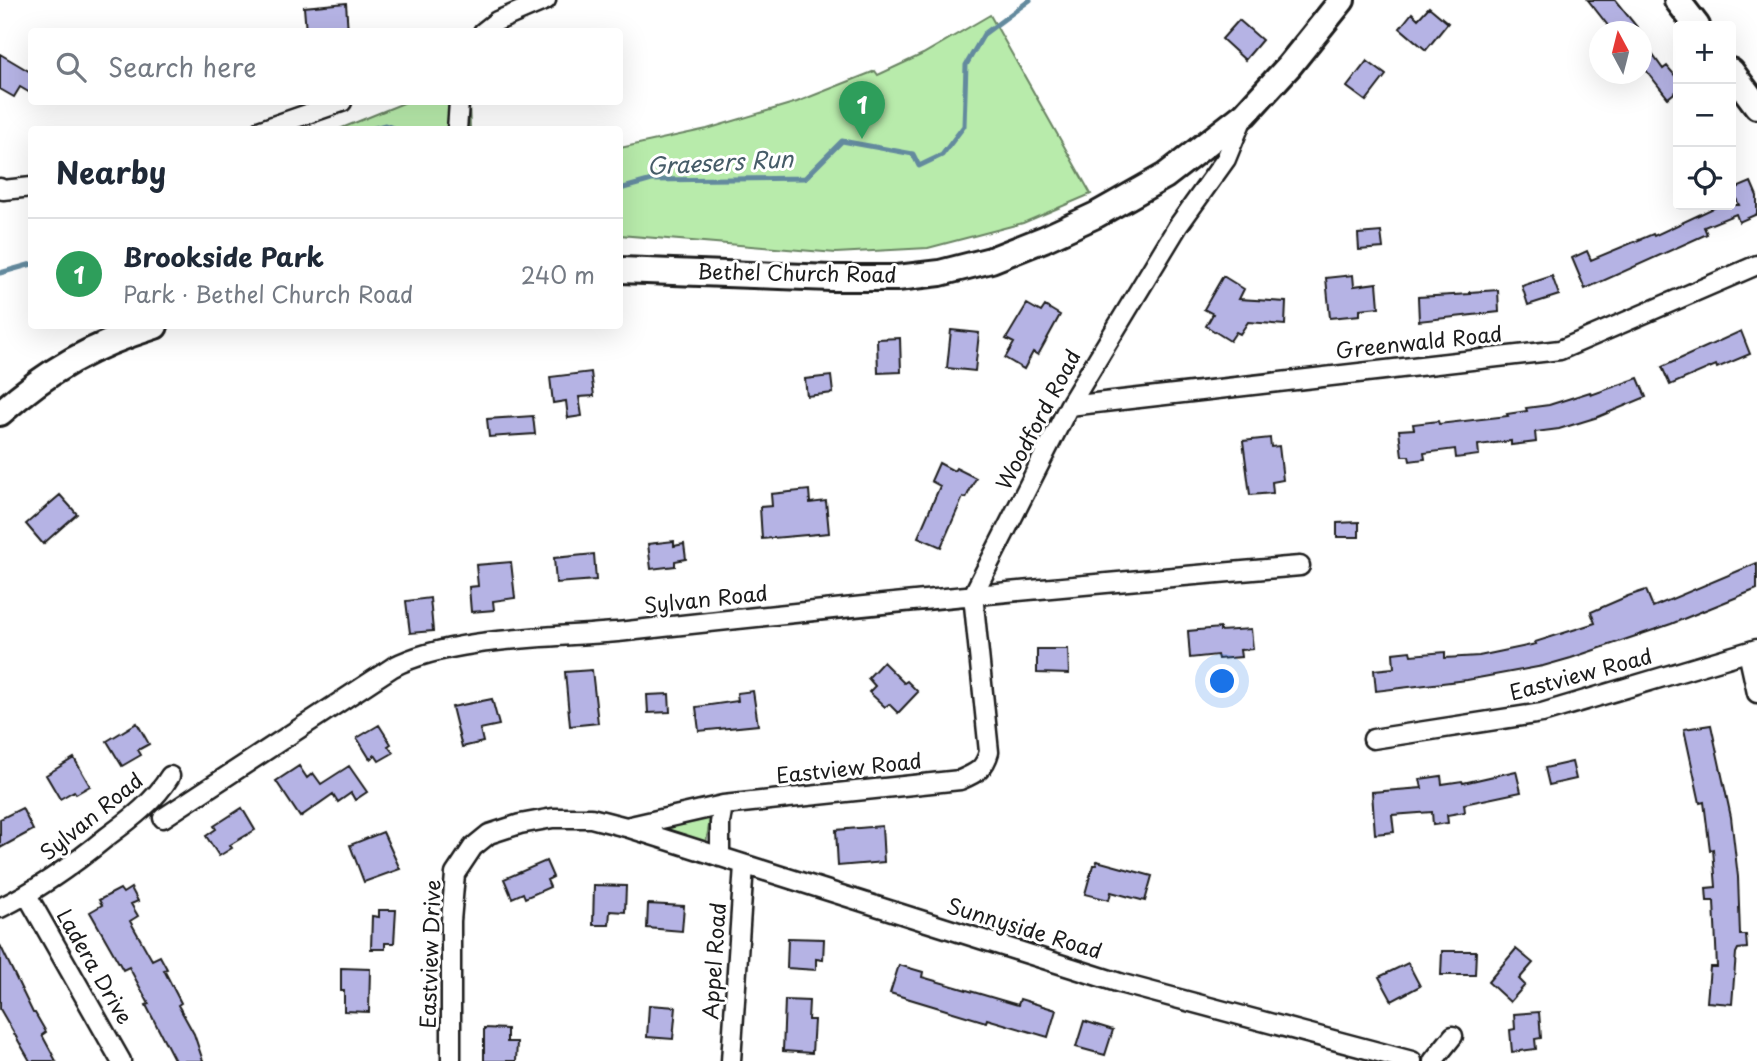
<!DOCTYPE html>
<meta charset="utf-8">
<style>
:root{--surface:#fff;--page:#f2f2f3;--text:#1f2937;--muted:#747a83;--line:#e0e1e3;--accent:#b45309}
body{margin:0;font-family:"Playpen Sans",sans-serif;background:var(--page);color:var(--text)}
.controls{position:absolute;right:21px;top:21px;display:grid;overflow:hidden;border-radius:7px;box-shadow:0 7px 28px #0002}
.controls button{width:63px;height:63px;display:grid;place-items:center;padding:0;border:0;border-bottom:2px solid var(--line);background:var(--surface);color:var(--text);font:35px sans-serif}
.compass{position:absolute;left:1589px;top:21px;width:63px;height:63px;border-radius:50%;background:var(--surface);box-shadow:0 7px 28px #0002;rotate:353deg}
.you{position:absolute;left:1223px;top:682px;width:24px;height:24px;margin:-18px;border:5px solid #fff;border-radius:50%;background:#1a73e8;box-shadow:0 0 0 10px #1a73e833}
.badge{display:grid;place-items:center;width:46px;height:46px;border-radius:50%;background:var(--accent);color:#fff;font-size:23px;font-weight:700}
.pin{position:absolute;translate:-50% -58px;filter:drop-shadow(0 2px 4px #0008)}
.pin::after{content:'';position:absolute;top:37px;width:24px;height:21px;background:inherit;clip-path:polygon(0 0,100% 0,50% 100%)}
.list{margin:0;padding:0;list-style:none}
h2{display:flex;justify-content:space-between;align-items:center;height:91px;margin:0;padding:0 28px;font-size:30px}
h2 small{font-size:23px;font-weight:400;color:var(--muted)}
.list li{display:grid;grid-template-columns:46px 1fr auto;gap:21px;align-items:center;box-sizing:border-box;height:112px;padding:0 28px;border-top:2px solid var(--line)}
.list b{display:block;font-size:26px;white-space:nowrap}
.list p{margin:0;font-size:23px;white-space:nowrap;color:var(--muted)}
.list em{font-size:23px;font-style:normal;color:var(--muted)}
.icon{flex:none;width:38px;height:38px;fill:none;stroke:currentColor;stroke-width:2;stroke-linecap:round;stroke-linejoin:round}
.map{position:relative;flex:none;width:1757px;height:1061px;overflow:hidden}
.search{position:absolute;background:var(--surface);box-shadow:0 7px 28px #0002;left:28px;top:28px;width:595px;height:77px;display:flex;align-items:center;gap:18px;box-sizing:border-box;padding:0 24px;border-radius:7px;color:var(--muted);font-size:26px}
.panel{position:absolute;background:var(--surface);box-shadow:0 7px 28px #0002;left:28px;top:126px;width:595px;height:203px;border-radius:7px}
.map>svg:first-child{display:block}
</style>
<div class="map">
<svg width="1757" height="1061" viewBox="0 0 1757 1061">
<rect width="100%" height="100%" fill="#fff"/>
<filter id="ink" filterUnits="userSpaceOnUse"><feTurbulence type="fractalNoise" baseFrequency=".0143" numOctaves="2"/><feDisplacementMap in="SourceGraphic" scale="14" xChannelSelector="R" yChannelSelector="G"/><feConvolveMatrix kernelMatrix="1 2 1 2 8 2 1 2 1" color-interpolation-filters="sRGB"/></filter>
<g filter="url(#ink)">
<!-- green -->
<path fill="#b8ebab" stroke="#6a8464" stroke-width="2" d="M 990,15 L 1091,194 L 1023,223 L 928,248 L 836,253 L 620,235 L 620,148 L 707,129 L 797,102 L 875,71 L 878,75 L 923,54 Z
M 406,102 L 469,102 L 470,129 L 337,130 Z
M 711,814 L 706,843 L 652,826 Z"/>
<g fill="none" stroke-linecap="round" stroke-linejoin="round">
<!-- stream -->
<path stroke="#648a9e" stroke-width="5" d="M 368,130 L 385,125 L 399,130
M 620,189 L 652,180 L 805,178 L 842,141 L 913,154 L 919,166 L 942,155 L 964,126 L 966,65 L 984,34 L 1030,0
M 0,273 L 32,264"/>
</g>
<!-- building -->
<path fill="#b5b3e4" stroke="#1c1c1c" stroke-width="2" d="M 1588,0 L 1615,0 L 1641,32 L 1613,32 Z
M 346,3 L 348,32 L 306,32 L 304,7 Z
M 1429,7 L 1448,23 L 1426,50 L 1400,28 L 1412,13 L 1418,19 Z
M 1239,20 L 1262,40 L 1245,60 L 1222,39 Z
M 1642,40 L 1663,69 L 1667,66 L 1678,79 L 1678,90 L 1668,98 L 1642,65 Z
M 0,54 L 32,73 L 32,94 L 20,87 L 14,97 L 0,89 Z
M 1367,61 L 1386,75 L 1366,101 L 1347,87 Z
M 1751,182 L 1757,196 L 1757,214 L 1739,222 L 1736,214 L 1704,227 L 1707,234 L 1585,289 L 1572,258 L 1587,251 L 1591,260 L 1653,234 L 1654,236 L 1720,205 L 1739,205 L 1732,190 Z
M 1381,232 L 1383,248 L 1359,250 L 1358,234 Z
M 1353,275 L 1354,286 L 1377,283 L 1379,307 L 1360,309 L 1360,315 L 1330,318 L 1326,278 Z
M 1223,276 L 1244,289 L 1239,299 L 1286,302 L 1285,325 L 1248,322 L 1240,334 L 1236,332 L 1230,341 L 1206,326 L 1213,314 L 1204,309 Z
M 1552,276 L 1559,295 L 1528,305 L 1522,286 Z
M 1498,290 L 1499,312 L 1419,321 L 1418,297 L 1470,294 L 1470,292 Z
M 1027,304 L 1041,312 L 1045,306 L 1060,315 L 1038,355 L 1033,352 L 1024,369 L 1005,358 L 1014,343 L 1006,339 Z
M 951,330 L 979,333 L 975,371 L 947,368 Z
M 1741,331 L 1750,354 L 1717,368 L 1716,365 L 1670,385 L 1662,367 Z
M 900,338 L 901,372 L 878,373 L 877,339 Z
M 591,372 L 594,396 L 579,397 L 582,416 L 568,418 L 566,401 L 553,403 L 550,377 Z
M 831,376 L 833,393 L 807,396 L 805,379 Z
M 1638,378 L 1646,397 L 1598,417 L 1559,429 L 1535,432 L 1536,442 L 1511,445 L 1511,441 L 1478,445 L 1479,455 L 1456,458 L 1455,449 L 1424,453 L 1425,459 L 1410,461 L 1409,456 L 1402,456 L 1399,430 L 1414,429 L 1413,424 L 1438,421 L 1439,424 L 1508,416 L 1507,414 L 1527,411 L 1526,408 L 1549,405 L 1590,392 L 1591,395 Z
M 533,416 L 535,434 L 489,437 L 487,419 Z
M 1270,438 L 1271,447 L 1279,446 L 1283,480 L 1272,482 L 1273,493 L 1250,495 L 1243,441 Z
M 939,463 L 954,471 L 956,468 L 976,478 L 966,498 L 963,497 L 941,547 L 918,537 L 940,486 L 931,481 Z
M 809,490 L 810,503 L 826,501 L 829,533 L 762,539 L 760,507 L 772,506 L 771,494 Z
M 60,495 L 77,514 L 43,544 L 26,524 Z
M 1359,522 L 1359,537 L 1337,537 L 1337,523 Z
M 674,541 L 674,546 L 684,544 L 686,559 L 675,561 L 675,566 L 651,569 L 648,544 Z
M 594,554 L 596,580 L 556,583 L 554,558 Z
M 511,562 L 515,598 L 493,601 L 494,610 L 471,612 L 469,587 L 478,586 L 476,565 Z
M 1757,563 L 1757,589 L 1671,624 L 1571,658 L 1543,666 L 1467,680 L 1376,691 L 1374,670 L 1394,668 L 1393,653 L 1410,651 L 1411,655 L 1445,652 L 1445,658 L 1479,656 L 1536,644 L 1535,642 L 1595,623 L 1591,612 L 1628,596 L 1646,590 L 1653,607 Z
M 430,598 L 433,631 L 410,633 L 406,601 Z
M 1220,628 L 1220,631 L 1251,629 L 1253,649 L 1240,650 L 1241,657 L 1218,659 L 1217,655 L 1190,658 L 1188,631 Z
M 1037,649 L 1068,649 L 1069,674 L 1037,673 Z
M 883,662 L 904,683 L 907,681 L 918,692 L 898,713 L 889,704 L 885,707 L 869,692 L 875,686 L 868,678 Z
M 592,670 L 598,723 L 570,726 L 565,672 Z
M 753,691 L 758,725 L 699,731 L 696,707 L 738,701 L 737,693 Z
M 669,694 L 670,712 L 648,713 L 647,695 Z
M 492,699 L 499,725 L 480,729 L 483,742 L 462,747 L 452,707 Z
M 137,723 L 149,744 L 138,750 L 141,755 L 122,766 L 107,741 Z
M 379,725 L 391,744 L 388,746 L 393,753 L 379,761 L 375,755 L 370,759 L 357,738 Z
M 1711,725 L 1731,817 L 1738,877 L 1740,935 L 1746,935 L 1747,948 L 1738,949 L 1736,953 L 1732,1004 L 1707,1002 L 1710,967 L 1717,967 L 1714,901 L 1707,901 L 1706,888 L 1716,887 L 1713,849 L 1710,850 L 1704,802 L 1700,803 L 1684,729 Z
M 74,758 L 90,786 L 76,794 L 74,791 L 60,799 L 46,775 Z
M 1572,762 L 1576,779 L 1549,785 L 1545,768 Z
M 299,766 L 307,778 L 313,773 L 321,784 L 349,766 L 367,792 L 355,800 L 351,793 L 338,802 L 333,794 L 300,817 L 276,781 Z
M 1516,771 L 1521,792 L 1464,804 L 1465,812 L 1447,815 L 1448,823 L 1433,825 L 1432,812 L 1392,815 L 1394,832 L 1375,834 L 1372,792 L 1422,788 L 1420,779 L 1441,776 L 1442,784 L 1462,781 L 1463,783 Z
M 22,808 L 33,830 L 0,848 L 0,819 Z
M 242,808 L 255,830 L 230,845 L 232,848 L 219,856 L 206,836 L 216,829 L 214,826 Z
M 882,826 L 884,862 L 838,866 L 836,830 Z
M 383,832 L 400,869 L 364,882 L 350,845 Z
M 546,861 L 553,877 L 547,880 L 550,887 L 525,898 L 523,893 L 512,898 L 504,879 Z
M 1097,861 L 1152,876 L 1145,901 L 1111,892 L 1109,900 L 1085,894 L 1093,865 L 1096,865 Z
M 594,885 L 626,886 L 625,912 L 610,911 L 609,925 L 593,925 Z
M 131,888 L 138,901 L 131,904 L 138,916 L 130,921 L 152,960 L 160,956 L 167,969 L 164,970 L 181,1003 L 178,1005 L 194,1034 L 203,1061 L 175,1061 L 146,1005 L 149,1004 L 129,967 L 123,970 L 90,912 L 102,905 L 99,900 L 120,889 L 123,893 Z
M 648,904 L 684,906 L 682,931 L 647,928 Z
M 379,910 L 396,910 L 394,943 L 385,943 L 385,949 L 371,949 L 372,916 L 379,917 Z
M 788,938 L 824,939 L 823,960 L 816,959 L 816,970 L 787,968 Z
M 0,945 L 33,1013 L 35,1013 L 46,1032 L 42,1035 L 56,1061 L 30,1061 L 0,1009 Z
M 1516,949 L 1533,963 L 1519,979 L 1525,985 L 1510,1002 L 1488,982 Z
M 1442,951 L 1476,951 L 1475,975 L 1441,975 Z
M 1408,963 L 1420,986 L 1392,1001 L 1379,977 Z
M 899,965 L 923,972 L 922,977 L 1018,1005 L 1020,999 L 1056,1010 L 1048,1037 L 987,1019 L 986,1022 L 890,993 Z
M 341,968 L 370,969 L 369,1012 L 344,1011 L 344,991 L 341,991 Z
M 785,1000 L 809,1001 L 808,1020 L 814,1020 L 812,1053 L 783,1051 Z
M 649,1005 L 676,1007 L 673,1039 L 647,1037 Z
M 1539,1012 L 1541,1038 L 1535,1039 L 1536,1049 L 1512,1052 L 1510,1030 L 1515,1029 L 1514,1014 Z
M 1084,1021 L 1113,1030 L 1105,1055 L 1076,1047 Z
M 484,1028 L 507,1029 L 507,1042 L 517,1042 L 516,1061 L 484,1061 Z"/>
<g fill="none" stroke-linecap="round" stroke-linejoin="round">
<defs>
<path id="street" d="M 483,32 L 497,21 L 546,0
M 261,130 L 342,102
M 457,130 L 459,102
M 0,188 L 3,190 L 32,187
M 1069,406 L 1560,350 L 1757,265
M 1748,652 L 1757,693
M 1373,739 L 1542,713 L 1757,649
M 163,818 L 393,667 C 452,636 559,638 627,631 C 851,606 1075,585 1300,566
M 626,827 L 723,805 L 960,780 C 976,773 984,770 989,752 L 973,595 L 1069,406 L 1178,226 L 1226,159 L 1244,115
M 720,857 L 720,823 L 723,805
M 27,895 L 121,1061
M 0,908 C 40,889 74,864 108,836 C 131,819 155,801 170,776
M 451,1061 L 451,921 L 455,874 L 473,847 L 489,834 L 520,824 L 553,818 L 591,818 L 626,827 L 1123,984 L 1412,1061
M 731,1061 L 744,865
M 1433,1061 L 1453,1036"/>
<path id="secondary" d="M 1677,0 L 1697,26
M 1731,71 L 1757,106
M 620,270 L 831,278 L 897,278 L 940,273 L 991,260 L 1044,239 L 1096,215 L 1165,176 L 1245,114 L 1289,66 L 1342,0
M 0,413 C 50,369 91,346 155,326"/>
</defs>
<!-- street casing -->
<use href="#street" stroke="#1c1c1c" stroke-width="23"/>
<!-- secondary casing -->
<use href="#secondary" stroke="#1c1c1c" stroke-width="30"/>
<!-- street -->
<use href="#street" stroke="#fff" stroke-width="18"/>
<!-- secondary -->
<use href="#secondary" stroke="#fff" stroke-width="24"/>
</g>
</g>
<g text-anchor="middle" stroke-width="6" stroke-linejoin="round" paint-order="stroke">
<!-- street labels -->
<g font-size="21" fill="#1c1c1c" stroke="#fff">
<text transform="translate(797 274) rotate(1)" y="7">Bethel Church Road</text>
<text transform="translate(1419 343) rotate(-6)" y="7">Greenwald Road</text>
<text transform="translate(1039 420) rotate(-62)" y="7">Woodford Road</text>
<text transform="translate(706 600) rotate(-6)" y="7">Sylvan Road</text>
<text transform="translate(1581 675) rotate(-15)" y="7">Eastview Road</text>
<text transform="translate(849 769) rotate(-6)" y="7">Eastview Road</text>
<text transform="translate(92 817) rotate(-39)" y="7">Sylvan Road</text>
<text transform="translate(1024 929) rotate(17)" y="7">Sunnyside Road</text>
<text transform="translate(431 954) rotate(-88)" y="7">Eastview Drive</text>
<text transform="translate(715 961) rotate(-86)" y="7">Appel Road</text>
<text transform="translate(94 967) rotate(60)" y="7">Ladera Drive</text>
</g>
<!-- water labels -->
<g font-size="23" font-style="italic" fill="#465c68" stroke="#fff">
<text transform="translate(720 163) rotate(-3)" y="8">Graesers Run</text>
</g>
</g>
</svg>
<div class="controls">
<button>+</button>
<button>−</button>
<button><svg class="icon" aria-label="locate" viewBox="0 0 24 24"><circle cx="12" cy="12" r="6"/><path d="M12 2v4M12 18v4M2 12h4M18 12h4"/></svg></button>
</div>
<svg class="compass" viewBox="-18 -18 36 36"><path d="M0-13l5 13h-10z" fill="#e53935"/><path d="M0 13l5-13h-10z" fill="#747a83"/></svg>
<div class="you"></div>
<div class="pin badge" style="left:862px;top:139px;background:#2e9e5b">1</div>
<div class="search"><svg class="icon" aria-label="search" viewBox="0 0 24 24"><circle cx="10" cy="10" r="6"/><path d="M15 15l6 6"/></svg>Search here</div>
<section class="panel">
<h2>Nearby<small></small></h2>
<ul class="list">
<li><span class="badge" style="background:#2e9e5b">1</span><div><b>Brookside Park</b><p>Park · Bethel Church Road</p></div><em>240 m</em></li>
</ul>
</section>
</div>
